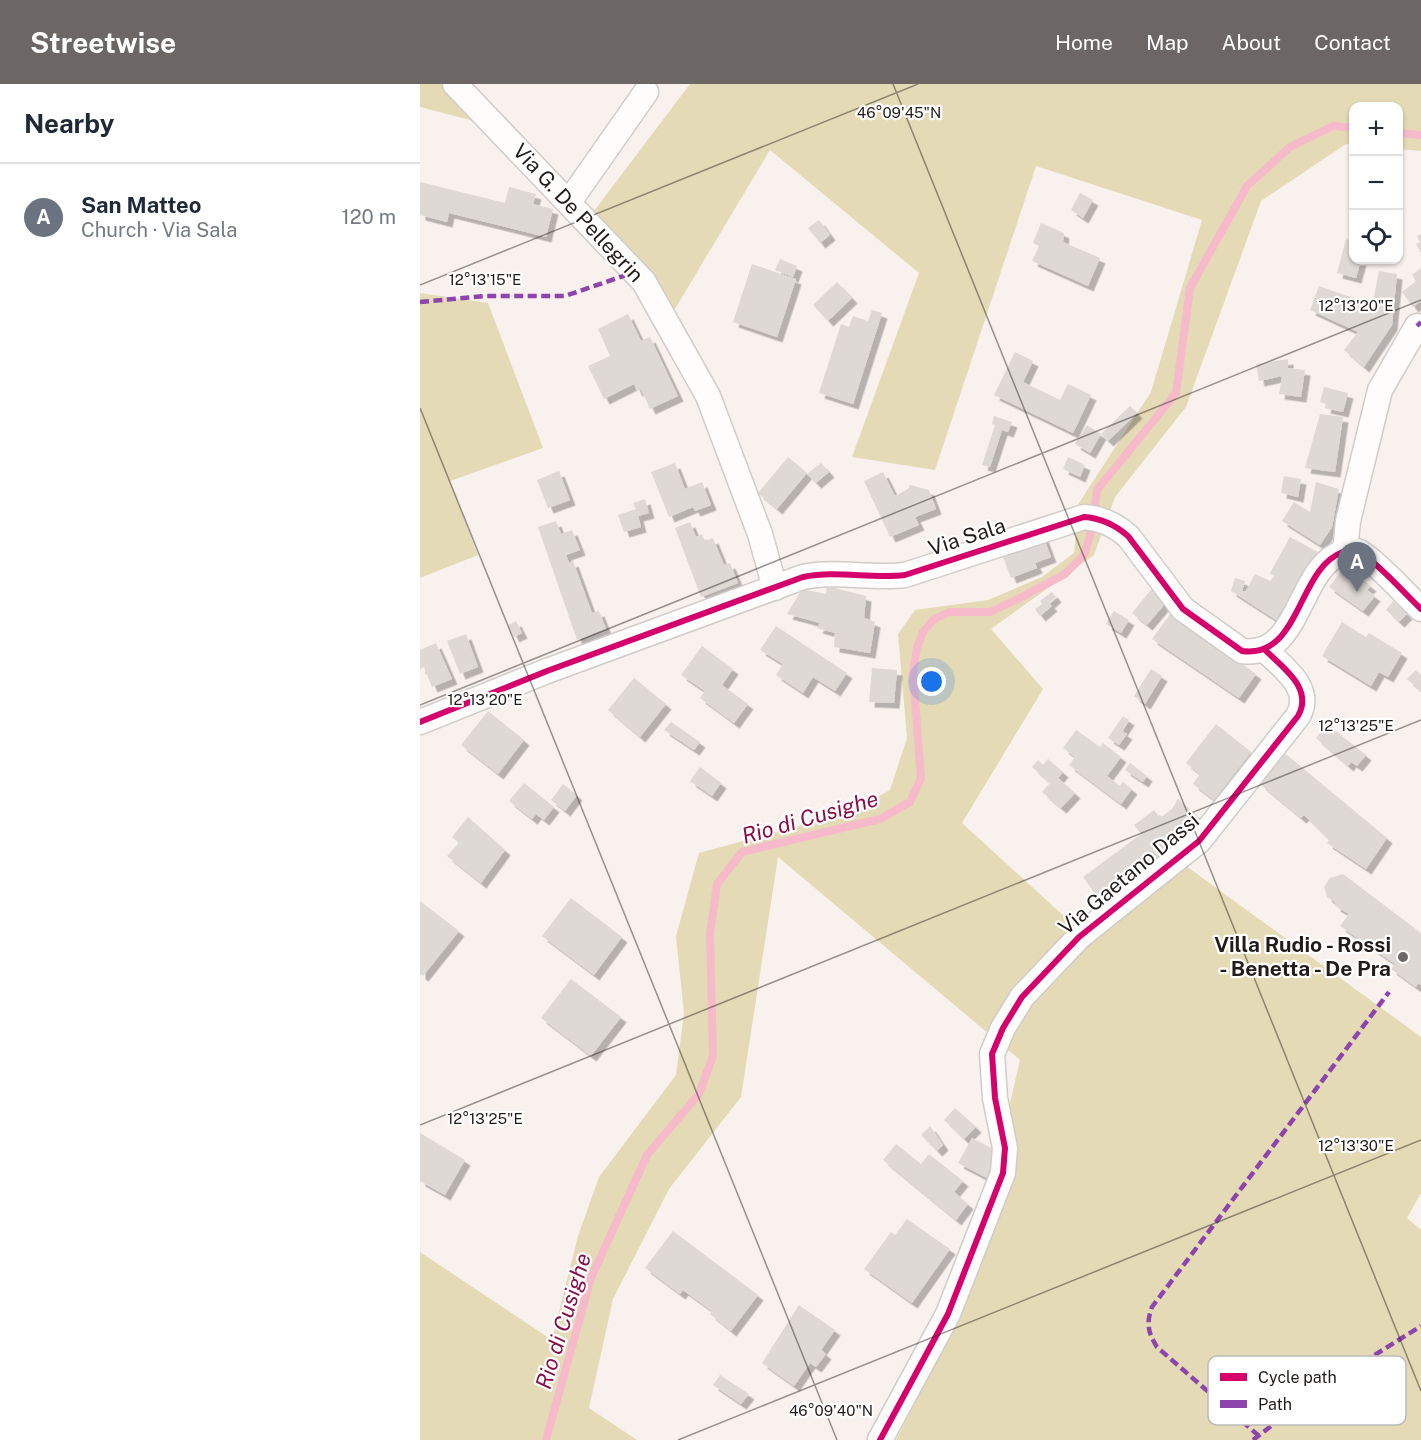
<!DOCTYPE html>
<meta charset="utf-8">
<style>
:root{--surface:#fff;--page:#f6f6f7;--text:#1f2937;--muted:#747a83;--line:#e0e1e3;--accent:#6c6764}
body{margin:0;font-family:"Public Sans",sans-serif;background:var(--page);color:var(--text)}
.controls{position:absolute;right:18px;top:18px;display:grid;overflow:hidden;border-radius:12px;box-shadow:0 2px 4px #0004}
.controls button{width:54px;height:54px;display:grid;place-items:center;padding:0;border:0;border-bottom:2px solid var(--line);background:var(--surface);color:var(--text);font:30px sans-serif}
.you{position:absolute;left:512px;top:598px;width:21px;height:21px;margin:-15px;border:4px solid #fff;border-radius:50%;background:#1a73e8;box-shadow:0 0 0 9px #1a73e833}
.badge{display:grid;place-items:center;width:39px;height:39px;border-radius:50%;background:var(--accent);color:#fff;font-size:20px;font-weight:700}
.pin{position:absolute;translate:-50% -50px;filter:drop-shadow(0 2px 3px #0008)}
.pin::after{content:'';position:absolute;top:32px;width:21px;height:18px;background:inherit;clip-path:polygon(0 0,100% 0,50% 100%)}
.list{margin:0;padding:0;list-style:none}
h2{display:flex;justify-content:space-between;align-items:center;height:78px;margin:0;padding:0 24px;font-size:26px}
h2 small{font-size:20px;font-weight:400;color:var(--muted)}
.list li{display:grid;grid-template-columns:39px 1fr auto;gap:18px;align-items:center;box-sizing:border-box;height:108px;padding:0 24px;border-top:2px solid var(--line)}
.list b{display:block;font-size:22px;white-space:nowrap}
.list p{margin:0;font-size:20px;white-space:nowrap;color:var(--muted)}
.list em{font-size:20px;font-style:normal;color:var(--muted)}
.icon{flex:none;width:33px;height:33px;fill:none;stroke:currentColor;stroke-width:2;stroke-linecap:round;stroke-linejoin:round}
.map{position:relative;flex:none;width:1001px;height:1356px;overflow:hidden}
header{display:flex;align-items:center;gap:36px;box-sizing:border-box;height:84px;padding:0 30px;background:var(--accent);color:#fff}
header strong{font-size:28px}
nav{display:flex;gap:33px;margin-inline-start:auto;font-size:21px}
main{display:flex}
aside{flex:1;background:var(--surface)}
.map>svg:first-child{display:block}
</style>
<header>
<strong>Streetwise</strong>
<nav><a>Home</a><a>Map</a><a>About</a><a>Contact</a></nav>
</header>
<main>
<aside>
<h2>Nearby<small></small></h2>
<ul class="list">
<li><span class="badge" style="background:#6b7280">A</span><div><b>San Matteo</b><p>Church · Via Sala</p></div><em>120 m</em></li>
</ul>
</aside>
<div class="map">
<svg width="1001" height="1356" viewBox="0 0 1001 1356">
<defs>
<filter id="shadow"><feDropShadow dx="5.5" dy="5.5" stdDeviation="0" flood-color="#0004"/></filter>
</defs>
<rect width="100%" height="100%" fill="#f8f1ee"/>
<!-- green -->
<path fill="#e5dab6" d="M 0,0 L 35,0 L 62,39 L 0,23 Z
M 270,0 L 1001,0 L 1001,67 L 979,65 L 978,22 L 934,22 L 933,61 L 926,60 L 841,117 L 766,323 L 695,413 L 674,471 L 571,545 L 623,605 L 542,739 L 670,856 L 762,779 L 1001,953 L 1001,1109 L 987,1134 L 1001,1146 L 1001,1356 L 476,1356 L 543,1225 L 600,976 L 358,773 L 321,1013 L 249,1105 L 193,1215 L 169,1324 L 217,1356 L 0,1356 L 0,1168 L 132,1256 L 158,1152 L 179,1093 L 256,991 L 264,929 L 256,852 L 279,769 L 430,728 L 470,706 L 487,654 L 478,550 L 495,526 L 568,516 L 622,493 L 654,469 L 659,419 L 731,308 L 782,136 L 616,82 L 515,386 L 432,373 L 499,189 L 350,66 L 252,230 L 171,131 Z
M 0,209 L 68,219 L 123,364 L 30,397 L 58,471 L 0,494 Z"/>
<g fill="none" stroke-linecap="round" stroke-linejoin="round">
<!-- stream -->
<path stroke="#f6baca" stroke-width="8" d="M 978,49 L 1001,51
M 126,1356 L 171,1194 L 227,1071 L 279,1010 L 293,972 L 290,850 L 297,800 L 322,768 L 460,735 L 490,718 L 501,694 L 493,589 L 497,563 L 503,548 L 514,535 L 529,528 L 570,528 L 600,514 L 645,490 L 664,471 L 672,446 L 677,406 L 756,309 L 770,204 L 827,102 L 870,63 L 913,42 L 934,44"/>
</g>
<!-- building -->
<path fill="#ded9d5" filter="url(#shadow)" d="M 0,98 L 85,119 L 89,103 L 116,110 L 113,120 L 133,125 L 126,153 L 29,129 L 27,138 L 0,131 Z
M 660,109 L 673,116 L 663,134 L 651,126 Z
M 399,136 L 410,151 L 400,159 L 388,144 Z
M 621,139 L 644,149 L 643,158 L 680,174 L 668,202 L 612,177 L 619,162 L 613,159 Z
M 1001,150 L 1001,169 L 996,160 L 1000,158 L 997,152 Z
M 926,155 L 934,157 L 934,176 L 941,176 L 936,194 L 917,189 Z
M 360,175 L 377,182 L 373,193 L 355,186 Z
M 332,180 L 376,195 L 357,253 L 313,238 Z
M 1001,184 L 1001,217 L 993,223 L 982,208 L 996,197 L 992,191 Z
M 959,187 L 977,190 L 972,241 L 944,283 L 924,266 L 938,248 L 890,226 L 899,202 L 950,220 L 953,218 Z
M 417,198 L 432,214 L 408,237 L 393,221 Z
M 452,226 L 462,229 L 433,320 L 399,309 L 421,240 L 429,243 L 433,232 L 448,237 Z
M 208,230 L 221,257 L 230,253 L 258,312 L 230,325 L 221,305 L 217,307 L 214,300 L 184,315 L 168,282 L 190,272 L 178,245 Z
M 595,268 L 613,277 L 603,298 L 640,316 L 648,300 L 671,311 L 653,349 L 574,311 Z
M 868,275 L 868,284 L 885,286 L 881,313 L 859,310 L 862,292 L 839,297 L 836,280 Z
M 904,303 L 928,309 L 923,328 L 905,324 L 906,320 L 900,318 Z
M 710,322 L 717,329 L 688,357 L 681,350 Z
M 900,330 L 923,333 L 915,388 L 885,384 Z
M 574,332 L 592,338 L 588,348 L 582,346 L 570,383 L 562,381 L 575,341 L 572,340 Z
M 667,341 L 681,350 L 670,369 L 655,360 Z
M 368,373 L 387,389 L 357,425 L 338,409 Z
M 648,373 L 665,381 L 660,393 L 643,385 Z
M 255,379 L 265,405 L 282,398 L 291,421 L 275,427 L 273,423 L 249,433 L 231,388 Z
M 401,379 L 409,388 L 396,399 L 387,390 Z
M 139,387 L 150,416 L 128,424 L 117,396 Z
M 463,388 L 475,412 L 488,405 L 490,401 L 509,406 L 516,425 L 495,433 L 499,441 L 470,453 L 444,397 Z
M 864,392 L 881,395 L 878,413 L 861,409 Z
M 896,398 L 919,405 L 912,443 L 900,461 L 862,437 L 874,418 L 890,428 Z
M 225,415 L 229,429 L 218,432 L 221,443 L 204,448 L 198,431 L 216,425 L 213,419 Z
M 136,437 L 141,450 L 152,446 L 160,466 L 146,471 L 149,479 L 153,477 L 172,529 L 179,527 L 186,545 L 157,556 L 118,443 Z
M 270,438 L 276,453 L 282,450 L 285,457 L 293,454 L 304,481 L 310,479 L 318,499 L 281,513 L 255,444 Z
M 623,452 L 631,473 L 615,479 L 617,484 L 591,494 L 581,468 Z
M 870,453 L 898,468 L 856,536 L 811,507 L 815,494 L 825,497 L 822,507 L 826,507 L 835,490 L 850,497 L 854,492 L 850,489 Z
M 925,482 L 951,502 L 947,506 L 955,512 L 943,527 L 909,503 Z
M 407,502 L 446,512 L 444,534 L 455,538 L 450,569 L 414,563 L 415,549 L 397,544 L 400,539 L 367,530 L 382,505 L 406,510 Z
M 734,502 L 749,515 L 727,541 L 712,529 Z
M 632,508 L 636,513 L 629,519 L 632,522 L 620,532 L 615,525 L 622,520 L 620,517 Z
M 973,517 L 987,530 L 979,538 L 966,526 Z
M 754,525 L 775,546 L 836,590 L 819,614 L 732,555 Z
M 694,527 L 709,536 L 701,549 L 686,540 Z
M 96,537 L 102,549 L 94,553 L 88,541 Z
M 922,538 L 946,553 L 949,549 L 982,569 L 968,593 L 959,588 L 951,602 L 902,572 Z
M 356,542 L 427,589 L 415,607 L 393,593 L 383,609 L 356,591 L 363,580 L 340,566 Z
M 46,550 L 58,583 L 40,590 L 27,557 Z
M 16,559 L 32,595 L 12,603 L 4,583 L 0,585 L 0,566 Z
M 282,562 L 313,585 L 302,601 L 328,620 L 314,639 L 280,614 L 285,607 L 261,591 Z
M 452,584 L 477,586 L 474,619 L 449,618 Z
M 731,585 L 742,592 L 725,620 L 714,612 Z
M 996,586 L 1001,591 L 1001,607 L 987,595 Z
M 214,594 L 246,620 L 220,653 L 188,626 Z
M 68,627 L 104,656 L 78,690 L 41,661 Z
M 703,632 L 709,636 L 702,647 L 707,650 L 699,661 L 688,654 Z
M 251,638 L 280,658 L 274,666 L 244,646 Z
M 796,640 L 831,668 L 794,716 L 773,700 L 780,690 L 766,679 Z
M 907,640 L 946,671 L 937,682 L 931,678 L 928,682 L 896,654 Z
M 656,646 L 680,663 L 683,659 L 701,673 L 687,692 L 700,702 L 703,698 L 712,705 L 701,720 L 649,681 L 655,673 L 643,664 Z
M 861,666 L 967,754 L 946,785 L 907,759 L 909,756 L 884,731 L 881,734 L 840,700 Z
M 628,675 L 643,688 L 638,694 L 655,709 L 641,724 L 622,708 L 630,699 L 612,683 L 618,676 L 623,681 Z
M 710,679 L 727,692 L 723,698 L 705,686 Z
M 280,683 L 301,699 L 292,712 L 270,697 Z
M 104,699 L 134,723 L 124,736 L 116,730 L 112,735 L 89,717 Z
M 143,700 L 157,711 L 145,727 L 131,716 Z
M 758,715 L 782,736 L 772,751 L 685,823 L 663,793 L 721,750 L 714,741 L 734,726 L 740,734 L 752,725 Z
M 48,733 L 85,766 L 61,799 L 27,772 L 39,759 L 32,753 Z
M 923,790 L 1001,849 L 1001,901 L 998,899 L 996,903 L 971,885 L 975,880 L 920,842 L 929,830 L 915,822 L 916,819 L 907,813 L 904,803 L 910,794 Z
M 151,814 L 202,853 L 174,891 L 122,852 Z
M 0,817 L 39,847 L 3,892 L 0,890 Z
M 151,895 L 201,933 L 171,972 L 121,934 Z
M 535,1024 L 556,1043 L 544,1055 L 524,1036 Z
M 510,1042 L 523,1061 L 517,1067 L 501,1051 Z
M 0,1049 L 45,1076 L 25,1111 L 0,1097 Z
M 552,1054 L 583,1070 L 569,1095 L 538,1079 Z
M 476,1060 L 501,1080 L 509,1070 L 543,1097 L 534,1108 L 548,1120 L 536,1136 L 463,1076 Z
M 487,1135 L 530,1165 L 492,1219 L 444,1185 L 471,1148 L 475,1151 Z
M 253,1147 L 338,1211 L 311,1247 L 290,1230 L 292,1227 L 263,1206 L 260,1210 L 225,1184 Z
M 379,1221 L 415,1246 L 401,1266 L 406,1270 L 396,1283 L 390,1279 L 374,1302 L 342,1279 Z
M 300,1291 L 329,1310 L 321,1320 L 293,1301 Z"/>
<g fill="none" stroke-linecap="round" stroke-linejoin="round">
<defs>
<path id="minor" d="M 35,0 L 224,198 L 288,312 L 340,450 L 355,504
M 149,118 L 226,8
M 925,467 L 928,437 L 960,306 L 997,242
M 0,638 L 127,587 L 383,493 C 417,486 451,495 485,491 L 664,433 C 681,434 694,440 708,452 L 763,525 L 822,567 C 881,575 877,484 923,468 C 929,466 935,465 941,469 C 959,480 984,509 1001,525
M 460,1356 L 528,1230 L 583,1089 L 585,1064 L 575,1014 L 572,970 L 583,944 L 602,913 L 659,853 L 779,757 L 878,632 C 894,604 862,583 844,565"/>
</defs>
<!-- minor casing -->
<use href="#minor" stroke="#d1ccca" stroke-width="27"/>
<!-- minor -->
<use href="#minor" stroke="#fefdfc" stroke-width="24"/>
<!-- quiet -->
<path stroke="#8e44ad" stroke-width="4.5" stroke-dasharray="9 4.5" stroke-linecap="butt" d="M 0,218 L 66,212 L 145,212 L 215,188
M 997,242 L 1001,238
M 839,1352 L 737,1263 C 728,1249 726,1239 732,1223 L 969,908
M 833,1356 L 894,1309 L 1001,1242"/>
<defs>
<path id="cycleway" d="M 0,638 L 127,587 L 383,493 C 417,486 451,495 485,491 L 664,433 C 681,434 694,440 708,452 L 763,525 L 822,567 C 881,575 877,484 923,468 C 929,466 935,465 941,469 C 959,480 984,509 1001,525
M 460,1356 L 528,1230 L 583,1089 L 585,1064 L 575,1014 L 572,970 L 583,944 L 602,913 L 659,853 L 779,757 L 878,632 C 894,604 862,583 844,565"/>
</defs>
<!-- cycleway casing -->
<use href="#cycleway" stroke="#fff" stroke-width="10"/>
<!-- cycleway -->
<use href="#cycleway" stroke="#d6006c" stroke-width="6"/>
</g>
<!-- ticks -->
<path fill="none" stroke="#211c19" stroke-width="1.5" stroke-opacity="0.45" d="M 473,0 L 1001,1307M 0,201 L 498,0M 0,324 L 417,1356M 0,621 L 1001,216M 0,1041 L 1001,636M 258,1356 L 1001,1056"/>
<!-- markers -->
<circle fill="#6c6764" stroke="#fff" stroke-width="2" cx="983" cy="873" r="6"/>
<g text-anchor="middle" stroke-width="4.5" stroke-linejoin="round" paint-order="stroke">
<!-- street labels -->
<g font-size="21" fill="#211c19" stroke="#fff">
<text transform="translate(158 129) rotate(47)" y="7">Via G. De Pellegrin</text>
<text transform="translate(547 453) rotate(-18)" y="7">Via Sala</text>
<text transform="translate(709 790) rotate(-40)" y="7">Via Gaetano Dassi</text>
</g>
<!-- poi labels -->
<g font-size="21" font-weight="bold" fill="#211c19" stroke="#fff" text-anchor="end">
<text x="971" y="868">Villa Rudio - Rossi<tspan x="971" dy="24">- Benetta - De Pra</tspan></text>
</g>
<!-- water labels -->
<g font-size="22" font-style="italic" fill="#890e48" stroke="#fff">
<text transform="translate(390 733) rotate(-16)" y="8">Rio di Cusighe</text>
<text transform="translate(143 1237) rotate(-73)" y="8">Rio di Cusighe</text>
</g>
</g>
<!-- legend -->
<rect x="788" y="1272" width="198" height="69" rx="9" fill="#fff" stroke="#bcbbba" stroke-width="1.5"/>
<rect x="800" y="1289" width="27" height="8" fill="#d6006c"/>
<rect x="800" y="1316" width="27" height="8" fill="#8e44ad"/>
<g font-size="16" fill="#211c19">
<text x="838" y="1299">Cycle path</text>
<text x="838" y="1326">Path</text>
</g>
<g font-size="15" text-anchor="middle" fill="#211c19" stroke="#fff" stroke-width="4.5" stroke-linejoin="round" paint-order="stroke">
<text x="479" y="34">46°09'45"N</text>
<text x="65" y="201">12°13'15"E</text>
<text x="936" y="227">12°13'20"E</text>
<text x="65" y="621">12°13'20"E</text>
<text x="936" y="647">12°13'25"E</text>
<text x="65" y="1040">12°13'25"E</text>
<text x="936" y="1067">12°13'30"E</text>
<text x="411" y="1332">46°09'40"N</text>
</g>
</svg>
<div class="controls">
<button>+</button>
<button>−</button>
<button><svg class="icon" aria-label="locate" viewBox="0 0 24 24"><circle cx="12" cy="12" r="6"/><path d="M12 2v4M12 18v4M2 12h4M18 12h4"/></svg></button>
</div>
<div class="you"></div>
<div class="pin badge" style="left:937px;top:508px;background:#6b7280">A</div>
</div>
</main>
